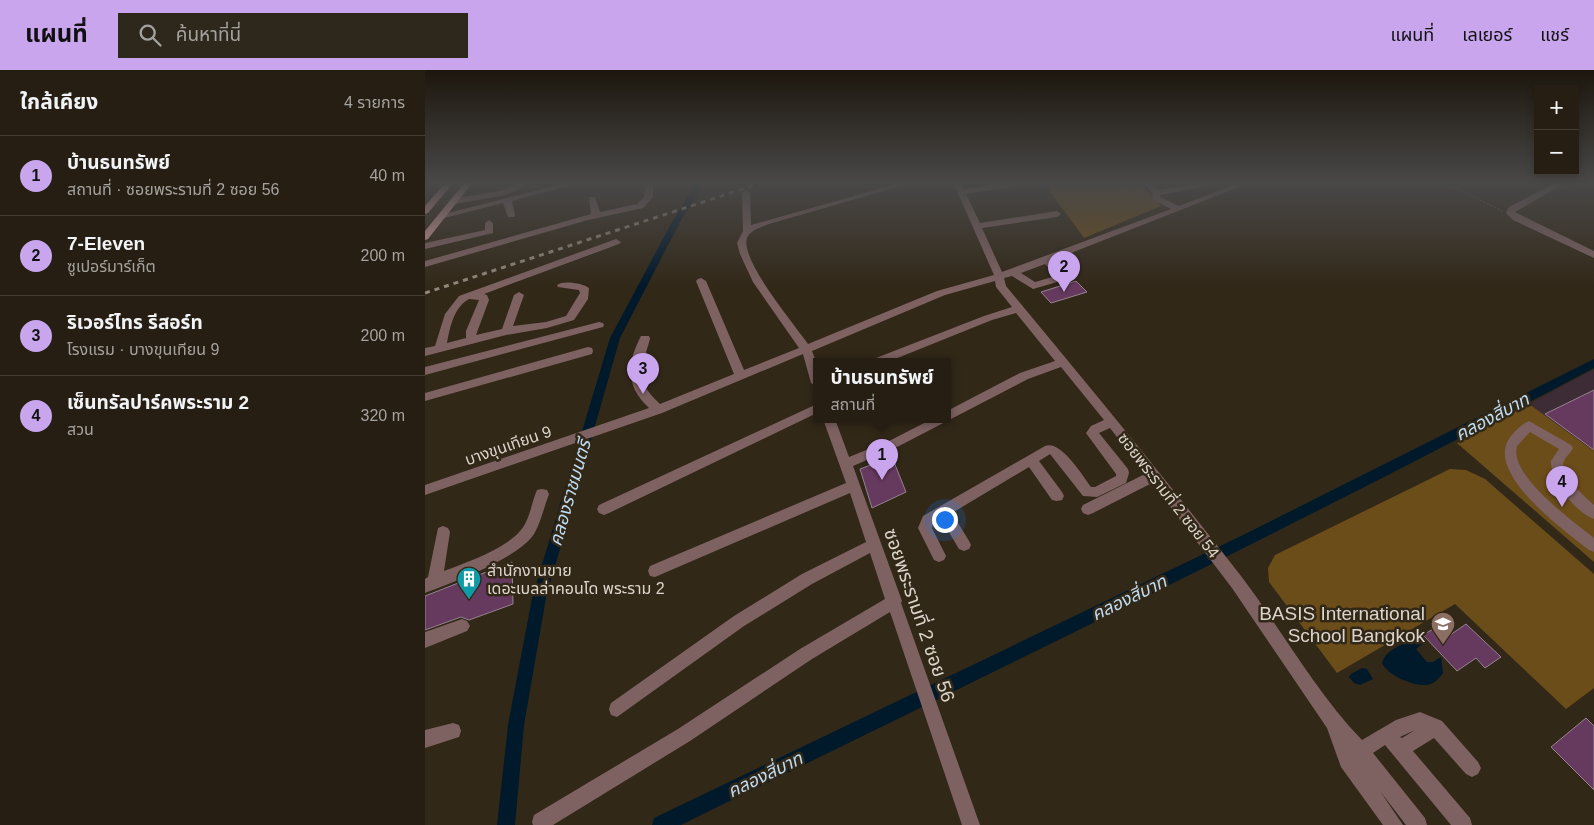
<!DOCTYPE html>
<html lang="th">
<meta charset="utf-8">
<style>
:root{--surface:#261e12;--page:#2e271b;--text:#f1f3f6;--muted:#a4a29f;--line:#423c32;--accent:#c9a5ee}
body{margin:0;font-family:Helvetica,"Noto Sans Thai",sans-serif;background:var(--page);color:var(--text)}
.controls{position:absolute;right:15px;top:15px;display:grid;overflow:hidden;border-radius:0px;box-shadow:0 2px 8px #0003}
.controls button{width:45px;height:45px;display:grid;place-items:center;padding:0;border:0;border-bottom:1px solid var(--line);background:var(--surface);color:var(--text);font:25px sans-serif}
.you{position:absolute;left:519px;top:449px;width:18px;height:18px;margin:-12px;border:4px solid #fff;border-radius:50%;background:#1a73e8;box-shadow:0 0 0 8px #1a73e833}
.badge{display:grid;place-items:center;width:32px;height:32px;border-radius:50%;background:var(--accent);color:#111;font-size:16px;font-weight:700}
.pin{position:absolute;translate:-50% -41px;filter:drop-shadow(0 1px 2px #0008)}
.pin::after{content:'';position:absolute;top:26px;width:18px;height:15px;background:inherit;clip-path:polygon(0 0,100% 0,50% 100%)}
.popup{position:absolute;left:388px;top:288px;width:138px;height:65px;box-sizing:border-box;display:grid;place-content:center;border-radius:0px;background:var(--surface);filter:drop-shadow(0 1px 4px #0005);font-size:16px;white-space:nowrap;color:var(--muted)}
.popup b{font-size:19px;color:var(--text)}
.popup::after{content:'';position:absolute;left:50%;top:100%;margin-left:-10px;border:10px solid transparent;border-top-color:var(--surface)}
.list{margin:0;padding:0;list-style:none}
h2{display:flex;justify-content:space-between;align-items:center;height:65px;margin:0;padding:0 20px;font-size:21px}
h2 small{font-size:16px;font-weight:400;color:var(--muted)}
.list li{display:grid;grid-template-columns:32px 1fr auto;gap:15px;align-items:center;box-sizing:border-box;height:80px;padding:0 20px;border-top:1px solid var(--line)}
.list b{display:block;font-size:19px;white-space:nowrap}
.list p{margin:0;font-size:16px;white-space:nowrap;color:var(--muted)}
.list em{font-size:16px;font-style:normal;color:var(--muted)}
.icon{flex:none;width:28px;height:28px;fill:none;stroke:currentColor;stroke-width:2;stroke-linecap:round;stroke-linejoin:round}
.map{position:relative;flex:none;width:1169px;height:755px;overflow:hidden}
header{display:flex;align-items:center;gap:30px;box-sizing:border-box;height:70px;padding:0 25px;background:var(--accent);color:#111}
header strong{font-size:24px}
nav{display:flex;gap:28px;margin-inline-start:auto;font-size:18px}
.search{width:350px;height:45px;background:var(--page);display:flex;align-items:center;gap:12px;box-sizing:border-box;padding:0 18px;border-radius:0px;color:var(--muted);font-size:19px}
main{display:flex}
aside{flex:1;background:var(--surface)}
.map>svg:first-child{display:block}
</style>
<header>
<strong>แผนที่</strong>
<div class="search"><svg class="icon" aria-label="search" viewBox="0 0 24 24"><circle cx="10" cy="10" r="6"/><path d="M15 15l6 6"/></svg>ค้นหาที่นี่</div>
<nav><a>แผนที่</a><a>เลเยอร์</a><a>แชร์</a></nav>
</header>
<main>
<aside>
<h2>ใกล้เคียง<small>4 รายการ</small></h2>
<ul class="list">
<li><span class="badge">1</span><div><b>บ้านธนทรัพย์</b><p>สถานที่ · ซอยพระรามที่ 2 ซอย 56</p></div><em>40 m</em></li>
<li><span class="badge">2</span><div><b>7-Eleven</b><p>ซูเปอร์มาร์เก็ต</p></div><em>200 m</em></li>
<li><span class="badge">3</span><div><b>ริเวอร์ไทร รีสอร์ท</b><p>โรงแรม · บางขุนเทียน 9</p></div><em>200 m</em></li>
<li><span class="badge">4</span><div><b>เซ็นทรัลปาร์คพระราม 2</b><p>สวน</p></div><em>320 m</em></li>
</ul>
</aside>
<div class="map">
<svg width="1169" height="755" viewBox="0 0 1169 755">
<rect width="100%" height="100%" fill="#322818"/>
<!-- commercial -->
<path fill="#3d2b35" d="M 1169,299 L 1169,381 L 1104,334 Z"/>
<!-- green -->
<path fill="#6b4d1a" d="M 618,112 L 695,112 L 698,115 L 704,114 L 703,112 L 714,112 L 736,136 L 659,168 Z
M 1104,334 L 1169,381 L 1169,492 L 1032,373 Z
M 1025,399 L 1041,400 L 1060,409 L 1169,504 L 1169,618 L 1141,639 L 1030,534 L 912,603 L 844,512 L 843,498 L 850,485 Z"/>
<!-- water -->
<path fill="#00192b" d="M 990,565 L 995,567 L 1000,572 L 991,579 L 1002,592 L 1008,592 L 1016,587 L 1018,603 C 1015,607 1011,612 1006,614 C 992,619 962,605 957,593 C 962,576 985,574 990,565 Z
M 937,598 L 942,599 L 948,609 L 935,615 L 929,613 L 924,607 L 926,604 Z"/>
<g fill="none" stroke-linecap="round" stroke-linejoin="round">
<!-- canal -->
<path fill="#00192b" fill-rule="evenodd" d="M 272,112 L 280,112 L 255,152 L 195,268 L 121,528 L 99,655 L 90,755 L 72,755 L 83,655 L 107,528 L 185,268 L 247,152 Z
M 1169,289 L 1169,298 C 868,457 562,605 256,755 L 227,755 L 229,748 L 816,466 Z"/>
</g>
<!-- building -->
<path fill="#663a5f" stroke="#958391" d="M 651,211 L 662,222 L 626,233 L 616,222 Z
M 1169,320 L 1169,380 L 1120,344 Z
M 467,387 L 481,422 L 447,438 L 435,399 Z
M 87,492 L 88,534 L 44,550 L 36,547 L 0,560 L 0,526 Z
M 1041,554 L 1076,587 L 1060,598 L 1051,588 L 1032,601 L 998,565 L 1015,555 L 1025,565 Z
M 1161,648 L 1169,656 L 1169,720 L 1126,677 Z"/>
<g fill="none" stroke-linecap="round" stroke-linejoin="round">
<!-- path -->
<path stroke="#756c5f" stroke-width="1" stroke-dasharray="2 2" stroke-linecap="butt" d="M 1019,112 L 1077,141"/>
<!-- minor -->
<path fill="#7e6262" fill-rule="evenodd" d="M 96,112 L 100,112 L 100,116 L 80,125 L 30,134 L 26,131 L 30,128 L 75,121 Z
M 145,112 L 158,112 L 87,131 L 90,145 L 89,147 L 83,147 L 78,133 L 19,148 L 15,145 Z
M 478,112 L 490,112 L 344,154 C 337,157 325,160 322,168 C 315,190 369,254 383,274 L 512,221 L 569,205 L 528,112 L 536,112 L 539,119 L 587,112 L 606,112 L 602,114 L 541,124 L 555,153 L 632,141 L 636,144 L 632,147 L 557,158 L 577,202 L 746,139 L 728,130 L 727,123 L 717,112 L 725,112 L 733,120 L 783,112 L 783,116 L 735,125 L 735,127 L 754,136 L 816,112 L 827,112 L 628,190 L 640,203 L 639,210 L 608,219 L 587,206 L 579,208 L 581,216 C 659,310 740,408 816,506 C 857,560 890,621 937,670 L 971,650 L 995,642 L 1017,651 L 1053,692 L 1056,698 L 1053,704 L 1047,707 L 1041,704 L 1009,668 L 988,681 L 1045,748 L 1047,755 L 1026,755 L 960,675 L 948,683 L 1000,748 L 1002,755 L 981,755 L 955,721 L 978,755 L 958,755 L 916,697 L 902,658 L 807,518 L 727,413 L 668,443 L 663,445 L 658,443 L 656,439 L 658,435 L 720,404 L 685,358 L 674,363 L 703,399 L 704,403 L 701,413 L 672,427 L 658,426 L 625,384 L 614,391 L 637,422 L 639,426 L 637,430 L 632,431 L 627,430 L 604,397 L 527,443 L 544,471 L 546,475 L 544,479 L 539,481 L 534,479 L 516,449 L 508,454 L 507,458 L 521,486 L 519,490 L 514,492 L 509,490 L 493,458 L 498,446 L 620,376 C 636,370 657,405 666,417 L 670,417 L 691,406 L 691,404 L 661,363 L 666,356 L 679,350 L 636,297 L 603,309 L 474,376 L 428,396 L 477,531 L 476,533 L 555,755 L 537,755 L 465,542 L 387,589 L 265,671 L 128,755 L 108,755 L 107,752 L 109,745 L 253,659 L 375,579 L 460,529 L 445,483 L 387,514 L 319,556 L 192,647 L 186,645 L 184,639 L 186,633 L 309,546 L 377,504 L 441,472 L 425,423 L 230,507 L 225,506 L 223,501 L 225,496 L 421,413 L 398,349 L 410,349 L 424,387 L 466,370 L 507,349 L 522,349 L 522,341 L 595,303 L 630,291 L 591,243 L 567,250 L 465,291 L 450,291 L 451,288 L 559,246 L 587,237 L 571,217 L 570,211 L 520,225 L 387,281 L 392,294 L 392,317 L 386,313 L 378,284 L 237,343 L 0,425 L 0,415 L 224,338 C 201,316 201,295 216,266 L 224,266 L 225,269 C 216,301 208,309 235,334 L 309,304 L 271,211 L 273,209 L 276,208 L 281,211 L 319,300 L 374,278 L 328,212 L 315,184 L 312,173 L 318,161 L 317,123 L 321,120 L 325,123 L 326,155 ZM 620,194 L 631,206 L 610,212 L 596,203 ZM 990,660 L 977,668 L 975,667 Z
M 1132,112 L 1142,112 L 1090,142 L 1169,181 L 1169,188 L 1088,150 L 1081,143 L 1084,137 Z
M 222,113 L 228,113 L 228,127 L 218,138 L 163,150 L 0,197 L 0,191 L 166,144 L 164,127 L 170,127 L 175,142 L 212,134 L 219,127 Z
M 64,150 L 68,153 L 68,163 L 0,179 L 0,173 L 60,160 L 60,153 Z
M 191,169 L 196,172 L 194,174 L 59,224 L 62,225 L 64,230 L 51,265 L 77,259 L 89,225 L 94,222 L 99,225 L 88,256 L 121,252 L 141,246 L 155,223 L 154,220 L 133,217 L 132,215 C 138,210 158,213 164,218 L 163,229 L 149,250 L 122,258 L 81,265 L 0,286 L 0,278 L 10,276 L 20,244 L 34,226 ZM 44,229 L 54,230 L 41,261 L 41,268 L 22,273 C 25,257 29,237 44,229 Z
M 174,252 L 178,253 L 179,255 L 178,257 L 0,305 L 0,297 Z
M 163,277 L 167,278 L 168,281 L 167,284 L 0,331 L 0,323 Z
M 392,334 L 392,343 L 184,443 L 179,445 L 174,443 L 172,439 L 174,435 Z
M 1104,351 L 1146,375 L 1148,378 C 1146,383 1141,386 1139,391 C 1133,404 1160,427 1169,435 L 1169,449 C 1151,443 1125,410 1126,391 L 1134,379 L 1105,362 L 1092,376 C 1084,406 1148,451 1169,468 L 1169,482 L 1164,480 C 1139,460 1057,402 1086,366 C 1091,360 1097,354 1104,351 Z
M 117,419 L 122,420 L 124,424 C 119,437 116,452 109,464 C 94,488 27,513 0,523 L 0,509 L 3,507 L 13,458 L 18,456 L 23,458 L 25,462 L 19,501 C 42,492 88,477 100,454 C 106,443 107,431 112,420 Z
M 37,549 L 42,551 L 45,556 L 42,561 L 0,578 L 0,562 Z
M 28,653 L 34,655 L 36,661 L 34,667 L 0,678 L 0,660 Z"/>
<!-- major -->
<path fill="#d3999a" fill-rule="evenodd" d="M 21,112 L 29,112 L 3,143 L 0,144 L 0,136 Z
M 40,112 L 48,112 L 3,169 L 0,170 L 0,161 Z"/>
<!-- rail -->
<path stroke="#90887c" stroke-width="3" stroke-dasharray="5 5" stroke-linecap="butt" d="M 0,223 L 339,112"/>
</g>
<!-- sky -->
<linearGradient id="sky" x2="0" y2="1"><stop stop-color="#1c160d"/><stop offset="0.52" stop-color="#494848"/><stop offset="1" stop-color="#494848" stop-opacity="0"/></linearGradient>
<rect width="1169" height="217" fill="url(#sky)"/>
<!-- icons -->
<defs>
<symbol id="building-pin" viewBox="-11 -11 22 30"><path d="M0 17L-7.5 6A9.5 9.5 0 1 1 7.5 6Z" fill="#0f9aa8" stroke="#322818"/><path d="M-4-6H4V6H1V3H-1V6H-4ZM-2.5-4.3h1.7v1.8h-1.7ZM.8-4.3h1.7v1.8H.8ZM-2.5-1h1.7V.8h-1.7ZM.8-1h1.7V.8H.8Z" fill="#fff"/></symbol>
<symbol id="school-pin" viewBox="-11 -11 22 30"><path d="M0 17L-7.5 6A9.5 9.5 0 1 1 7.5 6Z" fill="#8d6e63" stroke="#322818"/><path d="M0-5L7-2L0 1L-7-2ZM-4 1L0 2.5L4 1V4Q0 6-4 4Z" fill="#fff"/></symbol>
</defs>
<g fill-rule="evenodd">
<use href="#building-pin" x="30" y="495" width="28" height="38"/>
<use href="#school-pin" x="1004" y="540" width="28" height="38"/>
</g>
<g text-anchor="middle" stroke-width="5" stroke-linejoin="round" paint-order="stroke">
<!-- street labels -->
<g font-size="16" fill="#dcd5cc" stroke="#322818">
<text transform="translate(83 375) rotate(-19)" y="6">บางขุนเทียน 9</text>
<text transform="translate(744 425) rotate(52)" y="6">ซอยพระรามที่ 2 ซอย 54</text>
</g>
<!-- poi labels -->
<g font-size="16" fill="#dcd5cc" stroke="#322818" text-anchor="start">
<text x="62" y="506">สำนักงานขาย<tspan x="62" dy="18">เดอะเบลล่าคอนโด พระราม 2</tspan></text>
</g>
<!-- water labels -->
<g font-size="18" font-style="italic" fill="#bfdcf3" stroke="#322818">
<text transform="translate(1067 347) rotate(-28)" y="6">คลองสี่บาท</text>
<text transform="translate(145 423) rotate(-74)" y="6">คลองราชมนตรี</text>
<text transform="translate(704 528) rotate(-26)" y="6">คลองสี่บาท</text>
<text transform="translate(340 705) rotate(-26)" y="6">คลองสี่บาท</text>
</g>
<!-- near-poi labels -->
<g font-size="19" fill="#dcd5cc" stroke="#322818" text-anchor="end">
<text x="1000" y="550">BASIS International<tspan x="1000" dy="22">School Bangkok</tspan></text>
</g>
<!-- near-street labels -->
<g font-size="19" fill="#dcd5cc" stroke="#322818">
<text transform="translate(495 545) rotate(71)" y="7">ซอยพระรามที่ 2 ซอย 56</text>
</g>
</g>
</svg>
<div class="controls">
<button>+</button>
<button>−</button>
</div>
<div class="you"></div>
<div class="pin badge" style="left:457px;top:410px">1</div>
<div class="popup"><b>บ้านธนทรัพย์</b>สถานที่</div>
<div class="pin badge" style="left:639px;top:222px">2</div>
<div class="pin badge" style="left:218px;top:324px">3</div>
<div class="pin badge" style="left:1137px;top:437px">4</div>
</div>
</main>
